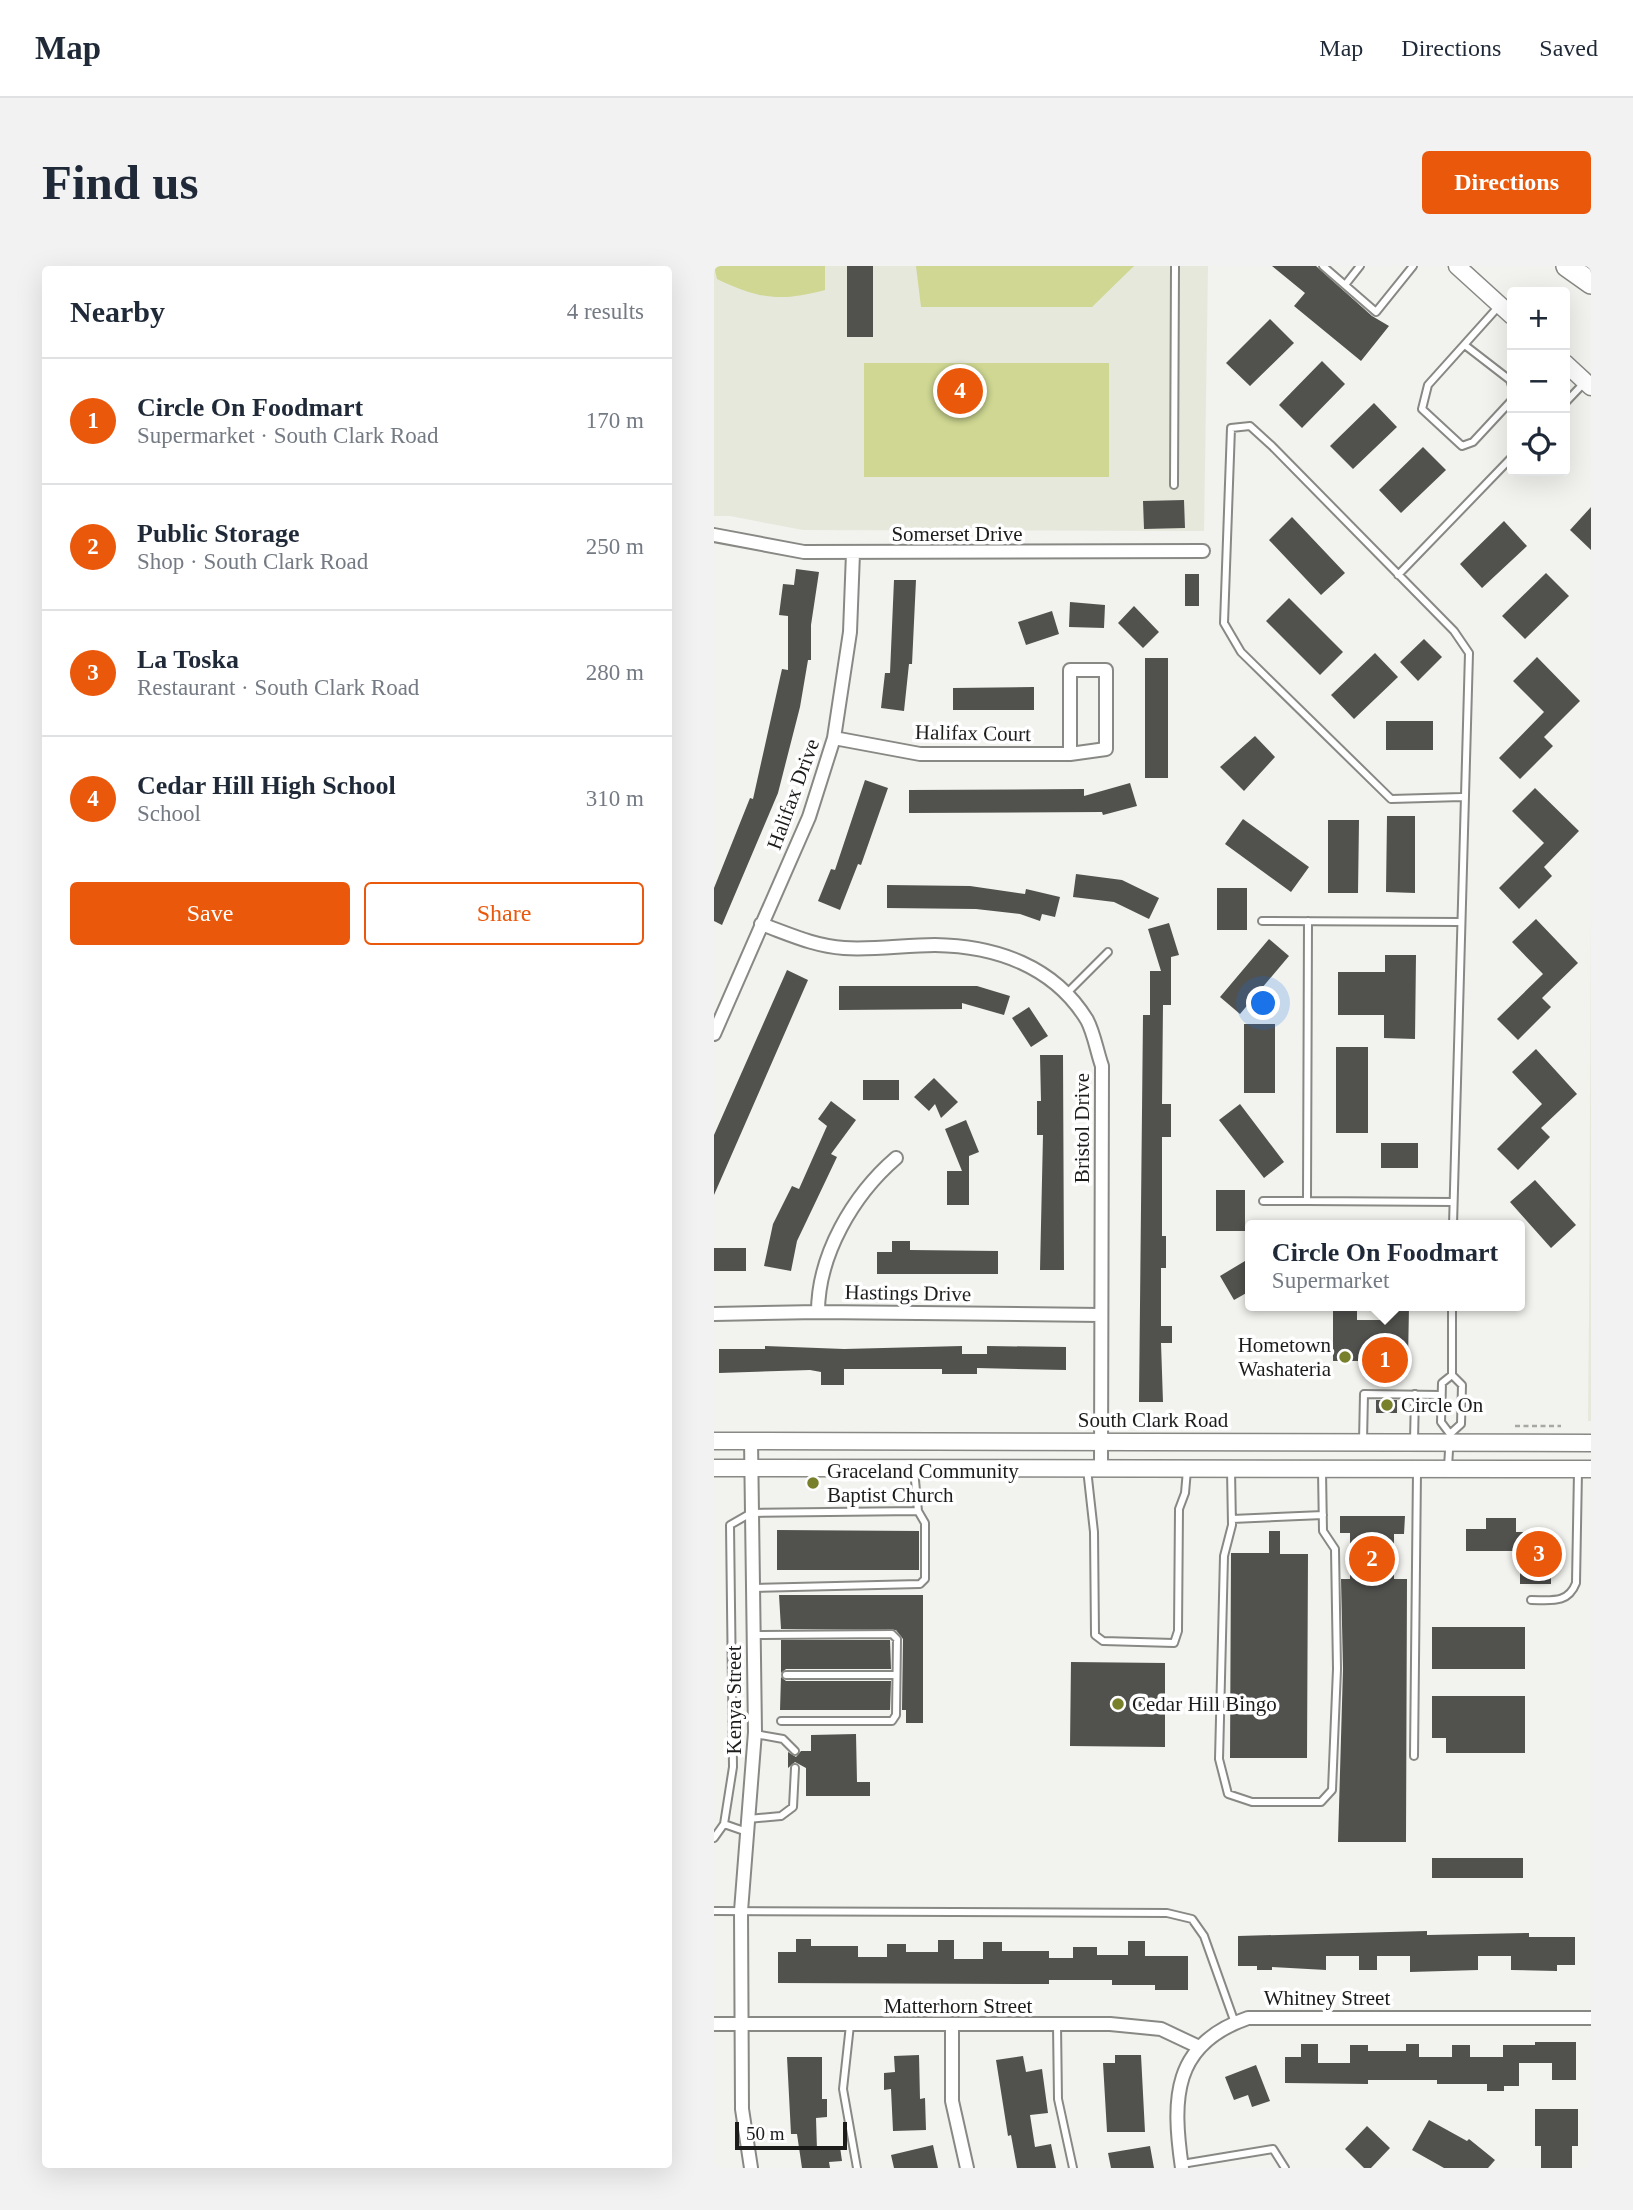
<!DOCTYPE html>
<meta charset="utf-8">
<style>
:root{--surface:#fff;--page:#f2f2f3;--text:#1f2937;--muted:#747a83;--line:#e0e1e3;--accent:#ea580c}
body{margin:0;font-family:"Times New Roman",serif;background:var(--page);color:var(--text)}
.controls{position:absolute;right:21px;top:21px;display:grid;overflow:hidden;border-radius:7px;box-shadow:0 7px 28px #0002}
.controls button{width:63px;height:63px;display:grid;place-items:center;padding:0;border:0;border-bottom:2px solid var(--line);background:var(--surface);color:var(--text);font:35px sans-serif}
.scale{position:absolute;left:21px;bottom:18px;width:112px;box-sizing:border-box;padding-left:7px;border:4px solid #1c1c1b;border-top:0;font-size:19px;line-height:24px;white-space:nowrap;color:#1c1c1b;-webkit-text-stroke:5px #fff;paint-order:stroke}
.you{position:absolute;left:550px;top:738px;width:24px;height:24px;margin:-18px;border:5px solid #fff;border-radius:50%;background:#1a73e8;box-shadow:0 0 0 10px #1a73e833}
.badge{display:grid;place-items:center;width:46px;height:46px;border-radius:50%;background:var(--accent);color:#fff;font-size:23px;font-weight:700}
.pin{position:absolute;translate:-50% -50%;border:4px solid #fff;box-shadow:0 2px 7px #0006}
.popup{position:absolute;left:531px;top:954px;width:280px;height:91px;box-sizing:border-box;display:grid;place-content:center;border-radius:7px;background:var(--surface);filter:drop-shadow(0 2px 5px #0005);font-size:23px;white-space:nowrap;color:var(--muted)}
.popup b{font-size:26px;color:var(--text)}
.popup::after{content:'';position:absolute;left:50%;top:100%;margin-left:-14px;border:14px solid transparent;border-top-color:var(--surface)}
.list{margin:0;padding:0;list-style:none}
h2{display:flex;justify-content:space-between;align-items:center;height:91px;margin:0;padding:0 28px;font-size:30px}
h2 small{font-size:23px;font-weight:400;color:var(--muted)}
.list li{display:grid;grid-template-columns:46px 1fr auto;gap:21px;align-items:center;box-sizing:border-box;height:126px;padding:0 28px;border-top:2px solid var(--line)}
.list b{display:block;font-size:26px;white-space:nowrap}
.list p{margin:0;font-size:23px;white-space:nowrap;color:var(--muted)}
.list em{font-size:23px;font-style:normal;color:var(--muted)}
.actions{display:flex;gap:14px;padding:21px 28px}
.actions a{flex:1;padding:16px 0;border:2px solid var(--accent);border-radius:7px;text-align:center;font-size:24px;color:var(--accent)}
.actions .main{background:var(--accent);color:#fff}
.icon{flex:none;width:38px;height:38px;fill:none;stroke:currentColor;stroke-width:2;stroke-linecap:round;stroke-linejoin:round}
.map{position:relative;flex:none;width:877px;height:1902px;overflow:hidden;border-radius:7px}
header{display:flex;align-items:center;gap:42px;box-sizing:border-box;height:98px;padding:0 35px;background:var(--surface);border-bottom:2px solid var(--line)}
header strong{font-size:33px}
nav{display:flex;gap:38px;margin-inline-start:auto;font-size:24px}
.intro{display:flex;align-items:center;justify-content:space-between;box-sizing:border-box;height:168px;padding:0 42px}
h1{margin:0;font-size:49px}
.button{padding:18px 32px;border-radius:7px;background:var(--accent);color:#fff;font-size:24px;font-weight:700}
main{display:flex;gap:42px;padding:0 42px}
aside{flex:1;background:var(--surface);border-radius:7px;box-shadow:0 7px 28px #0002}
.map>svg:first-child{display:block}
</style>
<header>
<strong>Map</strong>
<nav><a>Map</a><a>Directions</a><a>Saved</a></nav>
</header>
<div class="intro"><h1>Find us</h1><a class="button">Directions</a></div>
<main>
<aside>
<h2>Nearby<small>4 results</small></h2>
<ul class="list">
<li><span class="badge">1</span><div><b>Circle On Foodmart</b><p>Supermarket · South Clark Road</p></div><em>170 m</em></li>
<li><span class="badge">2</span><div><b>Public Storage</b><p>Shop · South Clark Road</p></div><em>250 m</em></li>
<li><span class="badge">3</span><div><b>La Toska</b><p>Restaurant · South Clark Road</p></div><em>280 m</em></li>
<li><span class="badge">4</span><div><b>Cedar Hill High School</b><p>School</p></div><em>310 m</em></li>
</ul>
<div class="actions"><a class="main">Save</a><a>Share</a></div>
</aside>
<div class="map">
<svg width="877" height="1902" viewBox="0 0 877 1902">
<rect width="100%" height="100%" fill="#f2f2ee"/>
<!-- built -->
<path fill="#e6e8dc" d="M 0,0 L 494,0 L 490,265 L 89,264 L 16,250 L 0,250 Z
M 877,648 L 877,1155 L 874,1155 L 875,1053 Z"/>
<!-- green -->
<path fill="#cfd792" d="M 0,0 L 111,0 L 111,24 C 66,36 45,33 3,13 Z
M 202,0 L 420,0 L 378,41 L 207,41 Z
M 150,97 L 395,97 L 395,211 L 150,211 Z"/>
<!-- building -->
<path fill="#51514e" d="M 133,0 L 159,0 L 159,71 L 133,71 Z
M 558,0 L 602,0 L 658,50 L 675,60 L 647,95 L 580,40 L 591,27 Z
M 556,53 L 580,77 L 536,120 L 512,97 Z
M 608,95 L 631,118 L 588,162 L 565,139 Z
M 660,137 L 683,161 L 639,203 L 616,180 Z
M 709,181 L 732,204 L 687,247 L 665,224 Z
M 470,234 L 471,262 L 430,263 L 429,235 Z
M 877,241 L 877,284 L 856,264 Z
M 578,251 L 631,307 L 607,329 L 555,274 Z
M 790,255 L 813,280 L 768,322 L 746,298 Z
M 82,303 L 105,306 L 97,359 L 97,394 L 94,394 L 86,441 L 64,527 L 8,659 L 0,655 L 0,622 L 36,532 L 39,533 L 68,403 L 74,404 L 74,350 L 65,349 L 69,318 L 80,319 Z
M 832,307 L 855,330 L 811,373 L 788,350 Z
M 471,308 L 485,308 L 485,340 L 471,340 Z
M 180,314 L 202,314 L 198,398 L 195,398 L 190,445 L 167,442 L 171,407 L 176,407 Z
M 575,332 L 629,386 L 606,409 L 552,355 Z
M 356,336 L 391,339 L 390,362 L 355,361 Z
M 420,340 L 445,366 L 429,382 L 404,357 Z
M 338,345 L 345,368 L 312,379 L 304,356 Z
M 710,373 L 728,391 L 704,415 L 686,396 Z
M 661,387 L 684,411 L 640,453 L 617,429 Z
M 823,391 L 866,435 L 830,471 L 839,480 L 806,513 L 785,492 L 830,446 L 799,415 Z
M 431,392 L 454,392 L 454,512 L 431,512 Z
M 320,421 L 320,444 L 239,444 L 239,422 Z
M 672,455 L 719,455 L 719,484 L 672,484 Z
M 541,470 L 561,491 L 530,525 L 506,501 Z
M 151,514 L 174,522 L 147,599 L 144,598 L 126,644 L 104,635 L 117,603 L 121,604 Z
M 416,517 L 423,540 L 389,549 L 388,546 L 195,547 L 195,524 L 370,523 L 370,530 Z
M 821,522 L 865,565 L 830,601 L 838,610 L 805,643 L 785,622 L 830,577 L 798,545 Z
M 673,550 L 701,550 L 701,627 L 672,626 Z
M 529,553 L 595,601 L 577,626 L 511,578 Z
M 614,554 L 645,554 L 644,627 L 614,627 Z
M 362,608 L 408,614 L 445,632 L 435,653 L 400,636 L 359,631 Z
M 173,619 L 256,620 L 311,628 L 312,623 L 346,631 L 341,651 L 328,648 L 326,655 L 306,648 L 262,643 L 173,642 Z
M 503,622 L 533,622 L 533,664 L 503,664 Z
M 822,653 L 864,697 L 828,732 L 837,741 L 804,774 L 783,753 L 829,708 L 798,676 Z
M 455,657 L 465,689 L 457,691 L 457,739 L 449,739 L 448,838 L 457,838 L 457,871 L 448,871 L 448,970 L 452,970 L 452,1002 L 447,1002 L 447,1060 L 458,1060 L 458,1077 L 447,1077 L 449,1136 L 425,1136 L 429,749 L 436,749 L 436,705 L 447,705 L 434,663 Z
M 555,673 L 575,690 L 526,748 L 506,731 Z
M 671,689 L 702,689 L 701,773 L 670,772 L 670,749 L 624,749 L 624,706 L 671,706 Z
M 73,704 L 94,714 L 0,929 L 0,869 Z
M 125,720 L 263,720 L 296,730 L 290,749 L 248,737 L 248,743 L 125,744 Z
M 315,741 L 334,770 L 317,781 L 298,752 Z
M 530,758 L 561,758 L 561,827 L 530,827 Z
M 622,781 L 654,781 L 654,867 L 622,867 Z
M 822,783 L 863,828 L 827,862 L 836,871 L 804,904 L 783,883 L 828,838 L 798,806 Z
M 326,789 L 349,789 L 350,1004 L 326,1004 L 329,869 L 323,869 L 323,835 L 327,835 Z
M 220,812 L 244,836 L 227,852 L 221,838 L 215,845 L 200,831 Z
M 149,814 L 185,814 L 185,834 L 149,834 Z
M 117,835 L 142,854 L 117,888 L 123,891 L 83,975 L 77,1005 L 50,1000 L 59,958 L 78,920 L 85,923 L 113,860 L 104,853 Z
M 526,838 L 570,896 L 550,912 L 505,854 Z
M 252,854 L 265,886 L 255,890 L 255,939 L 233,939 L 233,905 L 248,905 L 231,863 Z
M 667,877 L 704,877 L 704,902 L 667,902 Z
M 821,914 L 862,959 L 837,982 L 796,936 Z
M 502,924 L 531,924 L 531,965 L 502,965 Z
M 178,975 L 196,975 L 196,984 L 284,985 L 284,1008 L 163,1008 L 163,986 L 178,986 Z
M 0,982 L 32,982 L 32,1005 L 0,1005 Z
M 536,992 L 536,1025 L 520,1034 L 506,1010 Z
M 619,1040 L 643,1040 L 643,1054 L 668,1054 L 668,1040 L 695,1040 L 694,1095 L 619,1095 Z
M 51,1080 L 130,1083 L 248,1080 L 248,1088 L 273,1088 L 273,1080 L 352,1081 L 352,1104 L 263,1102 L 263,1108 L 228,1108 L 228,1103 L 130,1103 L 130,1119 L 107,1119 L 107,1106 L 96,1104 L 5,1107 L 5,1083 L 51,1083 Z
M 662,1134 L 683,1134 L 683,1147 L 662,1147 Z
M 626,1250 L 691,1250 L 690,1268 L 680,1268 L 680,1313 L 693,1313 L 692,1576 L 624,1576 L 629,1403 L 627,1313 L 636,1313 L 636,1267 L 626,1267 Z
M 772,1252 L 802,1252 L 802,1266 L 835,1266 L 835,1279 L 843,1279 L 843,1297 L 837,1297 L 837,1318 L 806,1318 L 806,1285 L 752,1285 L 752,1263 L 772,1263 Z
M 63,1264 L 205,1265 L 205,1304 L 63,1304 Z
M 555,1265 L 566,1265 L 566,1288 L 594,1288 L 593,1492 L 516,1492 L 517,1287 L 555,1287 Z
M 65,1329 L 209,1329 L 209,1457 L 192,1457 L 192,1444 L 188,1444 L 189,1373 L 182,1364 L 67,1363 Z
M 718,1361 L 811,1361 L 811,1403 L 718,1403 Z
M 67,1374 L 176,1374 L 177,1403 L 72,1403 L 67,1407 Z
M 357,1396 L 451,1397 L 451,1481 L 356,1480 Z
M 67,1411 L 72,1415 L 177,1415 L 176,1444 L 66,1444 Z
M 718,1430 L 811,1430 L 811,1487 L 732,1487 L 732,1472 L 718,1472 Z
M 142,1468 L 143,1516 L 156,1516 L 156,1530 L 92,1530 L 92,1502 L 81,1496 L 74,1502 L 74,1486 L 82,1491 L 87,1485 L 97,1485 L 97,1469 Z
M 718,1592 L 809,1592 L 809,1612 L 718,1612 Z
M 713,1665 L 713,1669 L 815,1667 L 815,1671 L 861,1671 L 861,1699 L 843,1699 L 843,1705 L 797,1704 L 797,1690 L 764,1690 L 764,1704 L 696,1706 L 696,1690 L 663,1690 L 663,1704 L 645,1704 L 645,1690 L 612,1690 L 612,1704 L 558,1701 L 558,1704 L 543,1704 L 543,1700 L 524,1700 L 524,1670 Z
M 82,1673 L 97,1673 L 97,1680 L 144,1680 L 144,1691 L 173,1691 L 173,1678 L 192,1678 L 192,1686 L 224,1686 L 224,1674 L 240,1674 L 240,1693 L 269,1693 L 269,1676 L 288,1676 L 288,1685 L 335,1685 L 335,1692 L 359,1692 L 359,1681 L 383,1681 L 383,1689 L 414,1689 L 414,1675 L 431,1675 L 431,1690 L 474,1690 L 474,1724 L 441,1724 L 441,1719 L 398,1719 L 398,1714 L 335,1714 L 335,1718 L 64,1717 L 64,1686 L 82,1686 Z
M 821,1776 L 862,1776 L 862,1814 L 838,1814 L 838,1797 L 805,1797 L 805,1820 L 790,1820 L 790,1825 L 773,1825 L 773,1818 L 723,1818 L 723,1814 L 654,1814 L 654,1818 L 571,1817 L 571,1791 L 587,1791 L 587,1778 L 604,1778 L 604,1797 L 636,1797 L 636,1779 L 654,1779 L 654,1785 L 692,1785 L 692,1778 L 705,1778 L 705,1791 L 738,1791 L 738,1779 L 756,1779 L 756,1791 L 789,1791 L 789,1779 L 821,1779 Z
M 205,1789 L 206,1833 L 211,1832 L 212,1864 L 179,1865 L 177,1823 L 170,1824 L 170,1807 L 181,1806 L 180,1790 Z
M 401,1789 L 427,1789 L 431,1866 L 393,1866 L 389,1797 L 401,1797 Z
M 309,1790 L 312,1806 L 328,1803 L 334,1847 L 316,1849 L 321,1881 L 337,1878 L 342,1902 L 303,1902 L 297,1869 L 294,1870 L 282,1794 Z
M 73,1791 L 108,1791 L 108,1833 L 113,1833 L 113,1851 L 102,1852 L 103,1884 L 126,1881 L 128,1895 L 115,1896 L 116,1902 L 88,1902 L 83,1868 L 77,1868 Z
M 542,1799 L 556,1835 L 538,1841 L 534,1829 L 520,1834 L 511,1811 Z
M 821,1843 L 864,1843 L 864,1880 L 858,1880 L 858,1902 L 827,1902 L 827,1880 L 821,1880 Z
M 715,1854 L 753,1875 L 755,1873 L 781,1894 L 774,1902 L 730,1902 L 698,1884 Z
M 653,1860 L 676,1882 L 657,1902 L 650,1902 L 631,1883 Z
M 219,1879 L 224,1902 L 180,1902 L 177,1889 Z
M 436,1880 L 440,1902 L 397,1902 L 394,1887 Z"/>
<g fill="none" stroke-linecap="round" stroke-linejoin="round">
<defs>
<path id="service" d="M 609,0 L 662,46 L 699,0
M 631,19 L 646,0
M 785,40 L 714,119 L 708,143 L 748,180 L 759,176 L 798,134
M 752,80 L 796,114 L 798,120
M 851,137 L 870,117
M 460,219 L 461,0
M 684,309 L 798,191
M 548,655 L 746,656
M 594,655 L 593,935 L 739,936
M 352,728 L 394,686
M 549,935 L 593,935
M 739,959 L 755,387 L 740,365 L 558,180 L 536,160 L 517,162 L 510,357 L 527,386 L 677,533 L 748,531
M 736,1168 L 747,1158 L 748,1119 L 738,1109 L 738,1040
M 649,1175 L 650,1128 L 727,1129
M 700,1175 L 701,1128
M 734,1201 L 736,1168 L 727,1156 L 728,1117 L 738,1109
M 373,1203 L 380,1266 L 381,1369 L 389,1375 L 460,1377 L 464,1365 L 465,1243 L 471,1227 L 473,1204
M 517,1204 L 518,1259 L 510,1290 L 505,1493 L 514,1528 L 538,1536 L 607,1536 L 618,1524 L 623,1403 L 621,1283 L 609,1265 L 608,1205
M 518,1253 L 609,1249
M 38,1322 L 206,1318 L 211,1313 L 211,1257 L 204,1245 L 200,1204
M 817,1334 C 837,1334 854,1338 862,1317 L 864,1205
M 39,1369 L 178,1368 L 183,1373 L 182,1449 L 178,1455 L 67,1455
M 72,1409 L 182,1409
M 41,1468 L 69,1473 L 81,1485
M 700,1490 L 703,1205
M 34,1553 L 67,1550 L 79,1541 L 81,1502
M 10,1558 L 33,1566
M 0,1572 L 10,1558 L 19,1501 L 16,1259 L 37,1247 L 204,1245
M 0,1645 L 453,1647 L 478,1653 L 490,1670 L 521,1757
M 136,1759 L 129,1823 L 143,1902
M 343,1759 L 344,1833 L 359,1902
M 468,1898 L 559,1883 L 571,1902"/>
<path id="minor" d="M 0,269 L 90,286 L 489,285
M 120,472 L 206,488 L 356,488 L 392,483 L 392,404 L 356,404 L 356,488
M 47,658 C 75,668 100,680 130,682 C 160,684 191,679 221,679 C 282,680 340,700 373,754 C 380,767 383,786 388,800 L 387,1202
M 0,768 L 95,551 L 120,472 L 136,366 L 139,287
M 104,1046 C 104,989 139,929 182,892
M 0,1048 L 104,1046 L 387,1049
M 37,1174 L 41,1466 L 27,1645 L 28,1843 L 37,1902
M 0,1758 L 396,1758 L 447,1763 L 483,1780
M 238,1759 L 238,1835 L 253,1902
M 468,1902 C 458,1833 458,1778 534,1752 L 877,1752"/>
<path id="secondary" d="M 743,0 L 798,50
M 851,97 L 877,121
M 0,1175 L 877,1177
M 0,1202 L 877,1203"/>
<path id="motorway" d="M 853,0 L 877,17"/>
</defs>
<!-- service casing -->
<use href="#service" stroke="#888985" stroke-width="10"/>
<!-- minor casing -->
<use href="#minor" stroke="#888985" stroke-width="16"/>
<!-- secondary casing -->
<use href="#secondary" stroke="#888985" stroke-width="19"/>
<!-- motorway casing -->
<use href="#motorway" stroke="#888985" stroke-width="24"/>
<!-- path -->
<path stroke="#a7a7a4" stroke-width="2.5" stroke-dasharray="5 3.5" stroke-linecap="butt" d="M 801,1160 L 847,1160"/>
<!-- service -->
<use href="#service" stroke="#fff" stroke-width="6"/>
<!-- minor -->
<use href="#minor" stroke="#fff" stroke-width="12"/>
<!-- secondary -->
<use href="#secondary" stroke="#fff" stroke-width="16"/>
<!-- motorway -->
<use href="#motorway" stroke="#fff" stroke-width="21"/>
</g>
<!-- markers -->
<g fill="#79802b" stroke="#fff" stroke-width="2.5">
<circle cx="631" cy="1091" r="7"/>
<circle cx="673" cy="1139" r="7"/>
<circle cx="99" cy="1217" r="7"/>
<circle cx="404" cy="1438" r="7"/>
</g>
<g text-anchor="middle" stroke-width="7" stroke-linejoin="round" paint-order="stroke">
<!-- street labels -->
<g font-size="21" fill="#1c1c1b" stroke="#fff">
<text x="243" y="275">Somerset Drive</text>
<text transform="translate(259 467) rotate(1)" y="7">Halifax Court</text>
<text transform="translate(79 528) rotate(-70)" y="7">Halifax Drive</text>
<text transform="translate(368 862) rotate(-90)" y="7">Bristol Drive</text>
<text transform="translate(194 1027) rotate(1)" y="7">Hastings Drive</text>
<text x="439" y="1161">South Clark Road</text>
<text transform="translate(20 1434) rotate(-90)" y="7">Kenya Street</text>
<text x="613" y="1739">Whitney Street</text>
<text x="244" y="1747">Matterhorn Street</text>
</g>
<!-- poi labels -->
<g font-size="21" fill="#1c1c1b" stroke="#fff" text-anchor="start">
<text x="617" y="1086" text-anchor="end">Hometown<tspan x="617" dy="24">Washateria</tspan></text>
<text x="687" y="1146">Circle On</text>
<text x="113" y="1212">Graceland Community<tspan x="113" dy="24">Baptist Church</tspan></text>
<text x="418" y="1445">Cedar Hill Bingo</text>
</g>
</g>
</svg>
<div class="controls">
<button>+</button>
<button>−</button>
<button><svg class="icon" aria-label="locate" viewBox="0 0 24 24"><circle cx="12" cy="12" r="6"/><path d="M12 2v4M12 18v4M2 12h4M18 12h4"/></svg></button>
</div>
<div class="scale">50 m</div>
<div class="you"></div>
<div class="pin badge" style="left:671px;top:1094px">1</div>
<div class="popup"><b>Circle On Foodmart</b>Supermarket</div>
<div class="pin badge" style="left:658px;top:1293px">2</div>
<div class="pin badge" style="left:825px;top:1288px">3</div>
<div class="pin badge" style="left:246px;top:125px">4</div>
</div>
</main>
